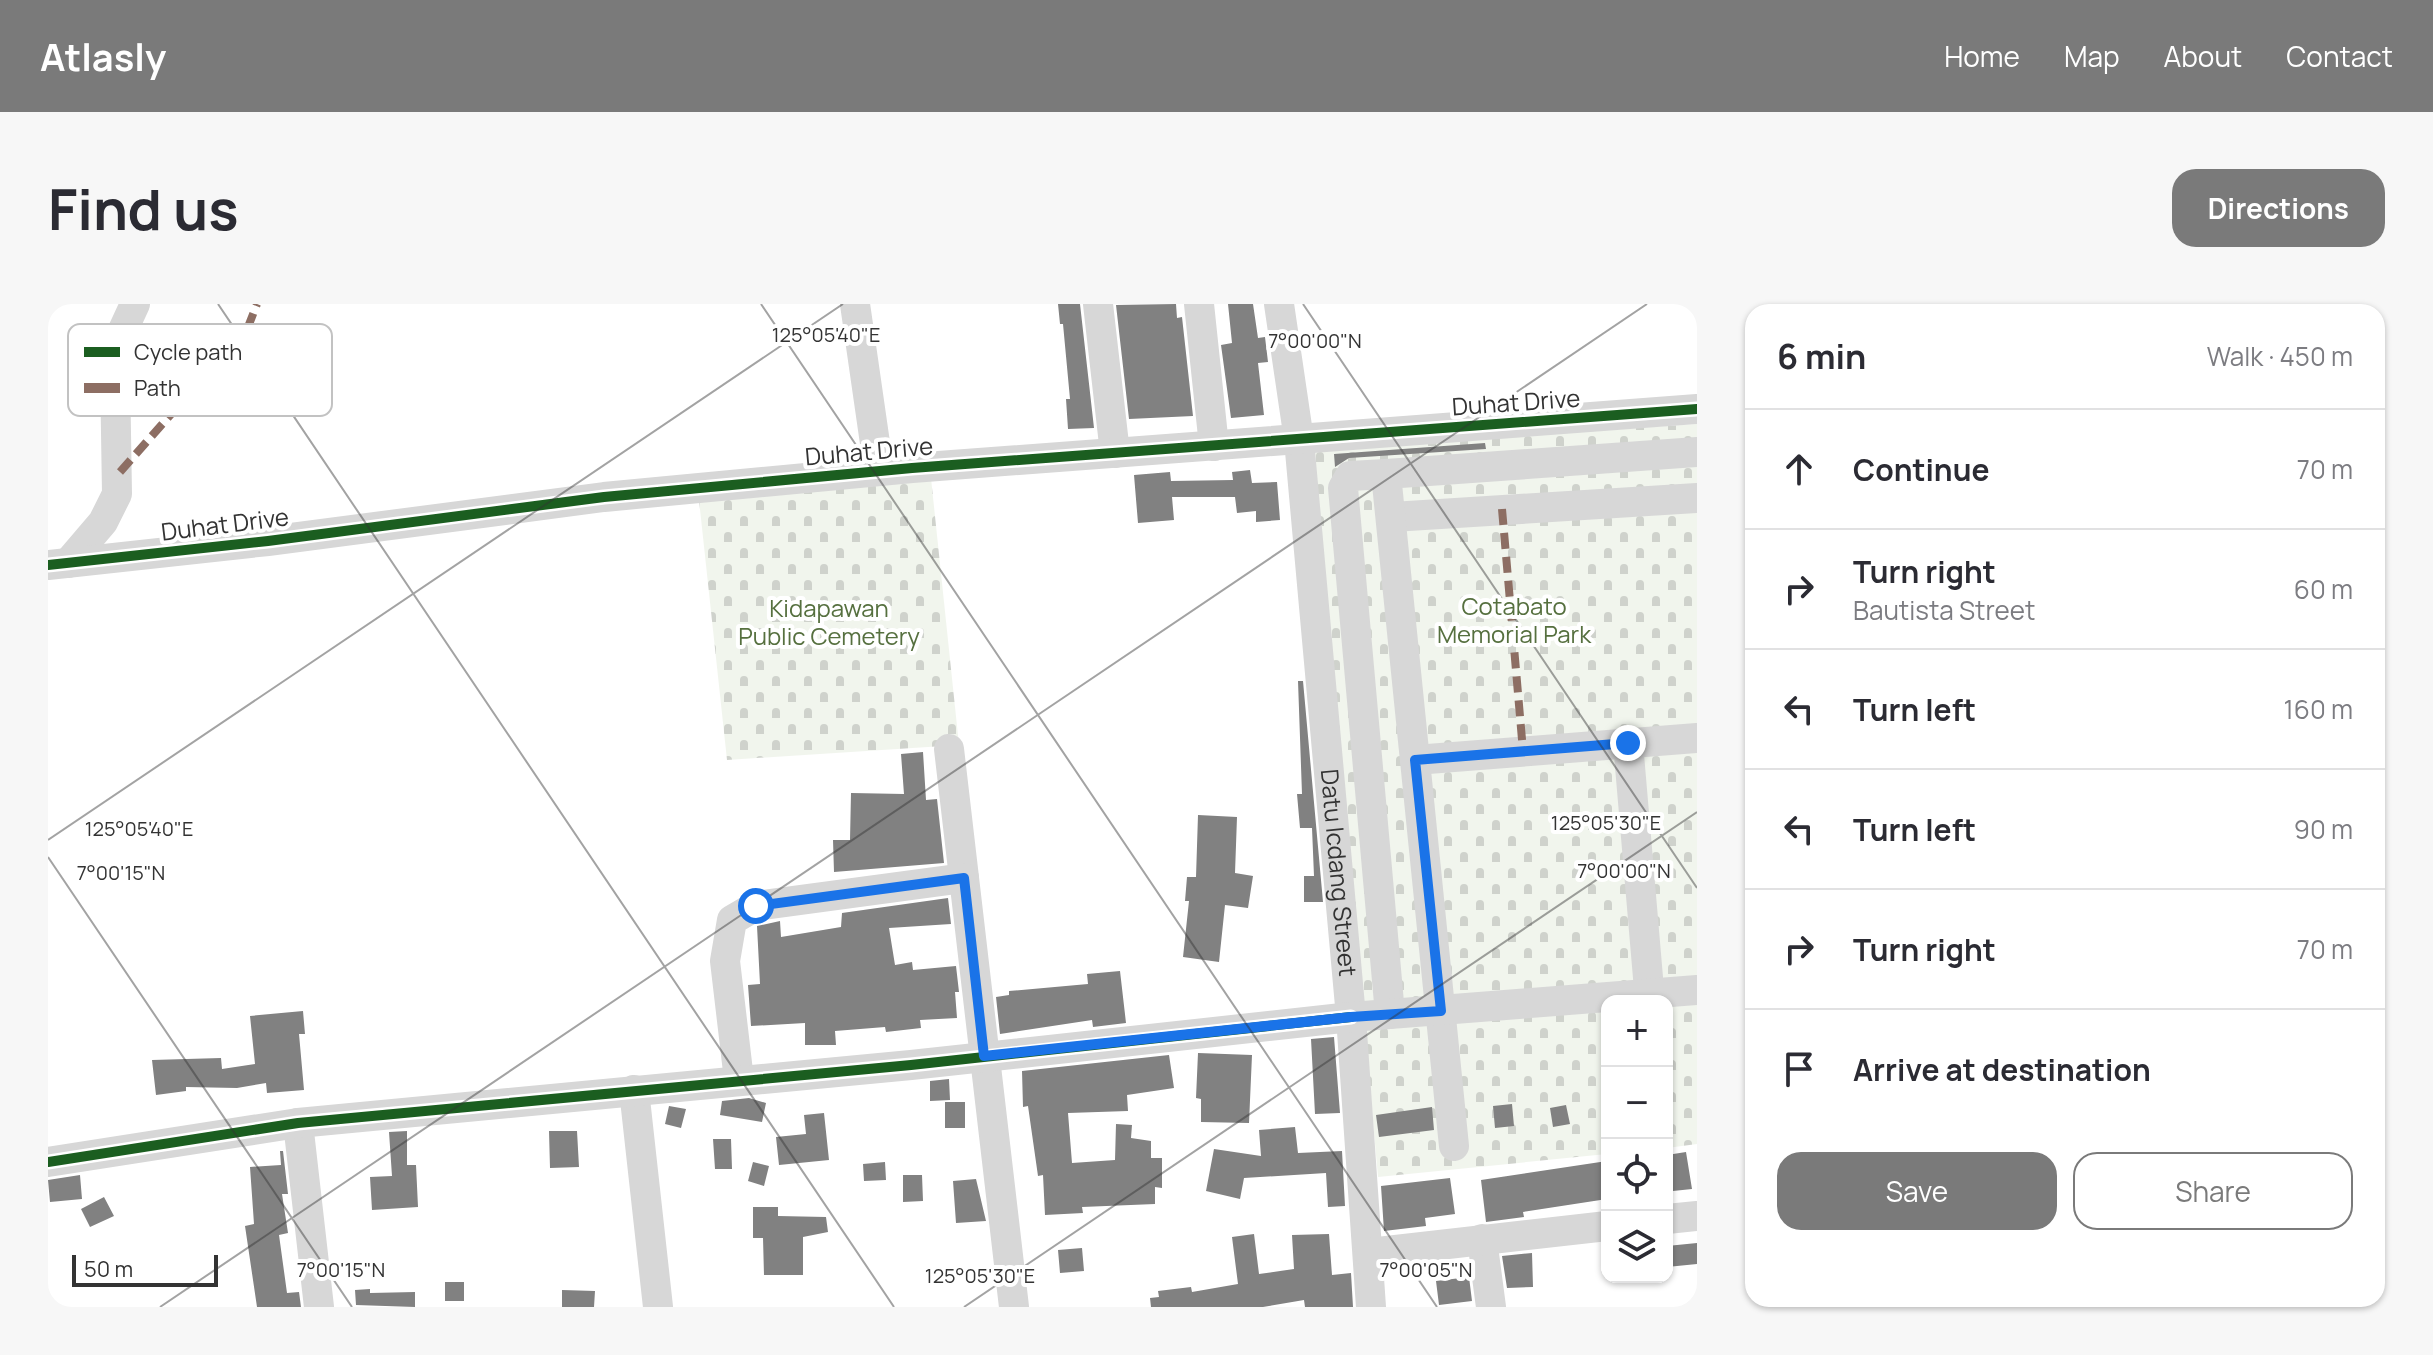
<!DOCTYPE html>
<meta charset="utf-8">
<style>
:root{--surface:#fff;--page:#f7f7f7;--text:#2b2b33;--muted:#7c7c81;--line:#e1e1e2;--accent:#7a7a7a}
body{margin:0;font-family:Manrope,sans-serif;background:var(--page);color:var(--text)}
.controls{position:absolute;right:24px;bottom:24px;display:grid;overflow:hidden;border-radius:16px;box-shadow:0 2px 6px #0004}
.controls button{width:72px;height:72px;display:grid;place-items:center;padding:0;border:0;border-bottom:2px solid var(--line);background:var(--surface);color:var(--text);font:40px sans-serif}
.scale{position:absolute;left:24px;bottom:20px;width:146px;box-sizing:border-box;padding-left:8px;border:4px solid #333;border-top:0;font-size:22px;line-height:28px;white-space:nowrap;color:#333;-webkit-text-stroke:6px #fff;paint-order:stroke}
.stop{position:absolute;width:24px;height:24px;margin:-18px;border:6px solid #1a73e8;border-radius:50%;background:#fff}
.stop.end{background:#1a73e8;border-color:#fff;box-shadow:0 2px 8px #0008}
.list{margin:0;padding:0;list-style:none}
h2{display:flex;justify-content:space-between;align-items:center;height:104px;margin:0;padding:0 32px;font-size:34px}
h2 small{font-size:26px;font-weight:400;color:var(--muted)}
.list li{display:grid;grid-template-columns:52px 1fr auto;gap:24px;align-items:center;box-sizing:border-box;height:120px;padding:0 32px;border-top:2px solid var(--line)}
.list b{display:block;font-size:30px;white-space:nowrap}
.list p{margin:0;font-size:26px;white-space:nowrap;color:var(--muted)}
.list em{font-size:26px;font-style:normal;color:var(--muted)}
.actions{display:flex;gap:16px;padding:24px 32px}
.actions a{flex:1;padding:18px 0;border:2px solid var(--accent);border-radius:24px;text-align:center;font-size:28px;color:var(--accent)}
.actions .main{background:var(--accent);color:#fff}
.icon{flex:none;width:44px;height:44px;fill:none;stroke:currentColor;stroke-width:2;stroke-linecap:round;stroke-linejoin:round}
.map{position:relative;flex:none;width:1649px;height:1003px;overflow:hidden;border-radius:24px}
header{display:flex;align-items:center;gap:48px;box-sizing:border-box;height:112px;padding:0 40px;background:var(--accent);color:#fff}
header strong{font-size:38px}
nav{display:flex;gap:44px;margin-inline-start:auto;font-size:28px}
.intro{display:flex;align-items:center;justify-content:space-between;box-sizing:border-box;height:192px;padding:0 48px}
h1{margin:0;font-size:56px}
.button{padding:20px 36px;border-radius:24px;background:var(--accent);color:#fff;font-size:28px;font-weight:700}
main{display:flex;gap:48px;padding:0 48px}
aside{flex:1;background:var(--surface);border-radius:24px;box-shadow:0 2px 6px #0004}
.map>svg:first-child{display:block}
</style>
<header>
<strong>Atlasly</strong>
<nav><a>Home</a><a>Map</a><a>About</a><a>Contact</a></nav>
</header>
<div class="intro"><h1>Find us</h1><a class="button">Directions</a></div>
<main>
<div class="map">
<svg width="1649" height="1003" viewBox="0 0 1649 1003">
<defs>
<pattern id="cemetery-stones" width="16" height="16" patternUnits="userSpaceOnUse" patternTransform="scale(2)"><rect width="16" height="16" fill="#f1f5ed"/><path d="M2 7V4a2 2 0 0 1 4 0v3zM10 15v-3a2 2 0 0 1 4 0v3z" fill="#cfd2cc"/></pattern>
</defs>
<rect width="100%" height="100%" fill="#fff"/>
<!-- cemetery -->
<path fill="url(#cemetery-stones)" d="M 1649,120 L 1649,840 L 1619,844 L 1619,697 L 1559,697 L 1559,850 L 1330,873 L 1265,145 Z
M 883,174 L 911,441 L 679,456 L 651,196 Z"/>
<!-- building -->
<path fill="#818181" d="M 1010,0 L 1032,0 L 1046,124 L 1020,125 L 1018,95 L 1022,95 L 1015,20 L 1012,20 Z
M 1128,0 L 1129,14 L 1134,13 L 1145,112 L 1081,115 L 1068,1 Z
M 1180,0 L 1205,0 L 1210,34 L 1217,33 L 1220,58 L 1210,59 L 1216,111 L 1183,114 L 1173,41 L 1184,39 Z
M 1437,139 L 1438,145 L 1301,154 L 1287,163 L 1286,150 Z
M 1202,166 L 1204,179 L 1229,178 L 1232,216 L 1208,218 L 1208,207 L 1189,209 L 1187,193 L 1124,193 L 1126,216 L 1090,219 L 1086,171 L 1122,168 L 1123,177 L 1185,176 L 1184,168 Z
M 1250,377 L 1255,377 L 1275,598 L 1256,598 L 1256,572 L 1266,572 L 1264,524 L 1252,524 L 1249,490 L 1254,490 Z
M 875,448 L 878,496 L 889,495 L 896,559 L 786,568 L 785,536 L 802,536 L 803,489 L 856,490 L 853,450 Z
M 1150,511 L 1189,513 L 1187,569 L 1205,572 L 1200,604 L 1177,601 L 1171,658 L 1135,653 L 1141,597 L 1137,597 L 1139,573 L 1148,573 Z
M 900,594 L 903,620 L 841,624 L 847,661 L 864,658 L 865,666 L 908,662 L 911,688 L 907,688 L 909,714 L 872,716 L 873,724 L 838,728 L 837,723 L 787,727 L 788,741 L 757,741 L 757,719 L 703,722 L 700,681 L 712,680 L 709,622 L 732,617 L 733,633 L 793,623 L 794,609 Z
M 1072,667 L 1078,719 L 1045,723 L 1044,716 L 952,730 L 948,693 L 961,691 L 961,687 L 1040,680 L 1039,670 Z
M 255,707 L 257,730 L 251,730 L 256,786 L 219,789 L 218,779 L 189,784 L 138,783 L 138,787 L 108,791 L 104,756 L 173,754 L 174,765 L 207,760 L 202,712 Z
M 1286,733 L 1292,809 L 1267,810 L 1263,735 Z
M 1150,749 L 1204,751 L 1201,819 L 1153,818 L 1153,795 L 1148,794 Z
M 1121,751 L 1126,784 L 1079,791 L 1080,807 L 1020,809 L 1024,859 L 1067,856 L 1068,820 L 1084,821 L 1083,834 L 1103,837 L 1103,854 L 1114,854 L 1114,884 L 1107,883 L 1107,900 L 1034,903 L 1035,909 L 997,911 L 995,871 L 990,872 L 980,802 L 975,803 L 974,767 Z
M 901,775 L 902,796 L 882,797 L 882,777 Z
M 701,794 L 718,799 L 714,818 L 672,811 L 674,797 Z
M 897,798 L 917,798 L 917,824 L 897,824 Z
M 1464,800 L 1466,822 L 1447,824 L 1445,802 Z
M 1518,801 L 1522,820 L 1505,823 L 1502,804 Z
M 621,802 L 638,805 L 633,824 L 617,820 Z
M 1384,803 L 1386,826 L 1331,833 L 1328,811 Z
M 776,809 L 781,856 L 731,861 L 728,833 L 758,830 L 756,811 Z
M 1247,823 L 1250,849 L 1294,847 L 1297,902 L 1280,903 L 1278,869 L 1196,874 L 1192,895 L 1158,887 L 1166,845 L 1213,852 L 1211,826 Z
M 359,827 L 359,861 L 368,861 L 370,903 L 324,906 L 322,873 L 344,872 L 341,828 Z
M 501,827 L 529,827 L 531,863 L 502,864 Z
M 665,835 L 683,835 L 684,865 L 667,865 Z
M 232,847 L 235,847 L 240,890 L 234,890 L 240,929 L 231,931 L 239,989 L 251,988 L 253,1003 L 209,1003 L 197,922 L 206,920 L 202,863 L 233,861 Z
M 1638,848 L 1644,885 L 1625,887 L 1622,872 L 1619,873 L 1619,851 Z
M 1559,857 L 1559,895 L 1475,908 L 1476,913 L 1438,918 L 1433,876 Z
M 705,858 L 721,862 L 716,882 L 700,877 Z
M 837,858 L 838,876 L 816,877 L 815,860 Z
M 32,871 L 34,895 L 2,898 L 0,876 Z
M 855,871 L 874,871 L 875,897 L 855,898 Z
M 1402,874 L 1407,910 L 1377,914 L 1378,922 L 1336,927 L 1333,882 Z
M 928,875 L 938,917 L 908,919 L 905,877 Z
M 56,893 L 66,912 L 42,923 L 33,905 Z
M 705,903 L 730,903 L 730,912 L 778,913 L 780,928 L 755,933 L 755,971 L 716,971 L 715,934 L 705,934 Z
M 1206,930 L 1211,970 L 1246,965 L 1244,931 L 1281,930 L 1284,971 L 1303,969 L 1305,1003 L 1257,1003 L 1256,996 L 1215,1003 L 1103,1003 L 1102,994 L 1111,993 L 1110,987 L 1143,983 L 1144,988 L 1190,980 L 1184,933 Z
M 1649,939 L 1649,960 L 1619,963 L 1619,942 Z
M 1034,944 L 1036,967 L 1012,969 L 1010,946 Z
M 1484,949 L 1485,983 L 1459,984 L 1454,952 Z
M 1421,973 L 1424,997 L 1391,1001 L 1388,977 Z
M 397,978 L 416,978 L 416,997 L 397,997 Z
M 322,985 L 322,989 L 367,988 L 367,1003 L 308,1001 L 307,986 Z
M 514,986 L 547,987 L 546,1003 L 514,1003 Z"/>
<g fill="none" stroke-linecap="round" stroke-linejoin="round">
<!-- minor -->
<g stroke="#d7d7d7" stroke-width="30">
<path d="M 807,0 L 831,167"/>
<path d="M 1050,0 L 1067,149"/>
<path d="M 1151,0 L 1166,142"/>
<path id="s1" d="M 1231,0 L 1251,136 L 1303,713 L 1323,1003"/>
<path d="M 1338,170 L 1302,172 L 1295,184 L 1342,710"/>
<path d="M 1344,213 L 1649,194"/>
<path d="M 20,259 L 55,218 L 69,190 L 67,67 L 75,26 L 87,0"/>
<path d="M 0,261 L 220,237 L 556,193 L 864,164 L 1649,105"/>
<path d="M 1580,439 L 1602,697"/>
<path d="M 901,445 L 966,1003"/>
<path d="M 1367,456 L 1649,434"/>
<path d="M 691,776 L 677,657 L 684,616 L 708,602 L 916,574"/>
<path d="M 586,786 L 610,1003"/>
<path d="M 250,819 L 271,1003"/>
<path d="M 1406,842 L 1338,170 L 1649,148"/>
<path d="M 0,858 L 250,819 L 863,761 L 1303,713 L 1649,686"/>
<path d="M 1619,915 L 1649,912"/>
<path d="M 1434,935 L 1443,1003"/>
<path d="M 1321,949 L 1559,922"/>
</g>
<!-- quiet -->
<path stroke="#8d6e63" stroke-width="8" stroke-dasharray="16 8" stroke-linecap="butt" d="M 72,168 L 200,23 L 209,0
M 1454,205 L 1475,447"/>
<defs>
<path id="cycleway" d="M 0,261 L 220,237 L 556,193 L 864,164 L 1649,105
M 0,858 L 250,819 L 863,761 L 1303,713"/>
</defs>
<!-- cycleway casing -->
<use href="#cycleway" stroke="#fff" stroke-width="15"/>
<!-- cycleway -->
<use href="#cycleway" stroke="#1b5e20" stroke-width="10"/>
</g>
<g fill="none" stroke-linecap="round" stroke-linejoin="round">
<!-- route -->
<path stroke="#1a73e8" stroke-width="10" d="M 708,602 L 916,574 L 936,752 L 1303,713 L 1393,707 L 1367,456 L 1580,439"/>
</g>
<!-- ticks -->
<path fill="none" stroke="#333" stroke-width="2" stroke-opacity="0.45" d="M 170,0 L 846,1003M 713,0 L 1389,1003M 1255,0 L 1649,584M 0,536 L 795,0M 0,553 L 304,1003M 112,1003 L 1599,0M 916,1003 L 1649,508"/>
<g text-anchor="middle" stroke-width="8" stroke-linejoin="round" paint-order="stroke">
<!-- street labels -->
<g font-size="24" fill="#333" stroke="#fff">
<text transform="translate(1468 99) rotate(-4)" y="8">Duhat Drive</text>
<text transform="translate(821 148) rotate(-5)" y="8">Duhat Drive</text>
<text transform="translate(177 221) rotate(-7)" y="8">Duhat Drive</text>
<text dy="8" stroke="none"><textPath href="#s1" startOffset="572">Datu Icdang Street</textPath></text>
</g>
<!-- park labels -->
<g font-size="24" fill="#56703f" stroke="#fff">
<text x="1466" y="311">Cotabato<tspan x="1466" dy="28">Memorial Park</tspan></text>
<text x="781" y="313">Kidapawan<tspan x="781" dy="28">Public Cemetery</tspan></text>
</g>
</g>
<!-- legend -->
<rect x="20" y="20" width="264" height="92" rx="12" fill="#fff" stroke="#c2c2c2" stroke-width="2"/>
<rect x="36" y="43" width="36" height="10" fill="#1b5e20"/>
<rect x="36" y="79" width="36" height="10" fill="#8d6e63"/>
<g font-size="22" fill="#333">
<text x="86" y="56">Cycle path</text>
<text x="86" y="92">Path</text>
</g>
<g font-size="20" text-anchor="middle" fill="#333" stroke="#fff" stroke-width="8" stroke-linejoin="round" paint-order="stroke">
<text x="778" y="38">125°05'40"E</text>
<text x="1267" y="44">7°00'00"N</text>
<text x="1558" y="526">125°05'30"E</text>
<text x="91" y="532">125°05'40"E</text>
<text x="1576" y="574">7°00'00"N</text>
<text x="73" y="576">7°00'15"N</text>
<text x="293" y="973">7°00'15"N</text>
<text x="1378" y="973">7°00'05"N</text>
<text x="932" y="979">125°05'30"E</text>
</g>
</svg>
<div class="controls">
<button>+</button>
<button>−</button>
<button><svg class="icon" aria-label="locate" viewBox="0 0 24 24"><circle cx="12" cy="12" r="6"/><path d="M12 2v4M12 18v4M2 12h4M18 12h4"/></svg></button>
<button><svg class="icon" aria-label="layers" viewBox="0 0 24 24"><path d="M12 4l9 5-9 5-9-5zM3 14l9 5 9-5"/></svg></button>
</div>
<div class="scale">50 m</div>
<div class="stop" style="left:708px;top:602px"></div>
<div class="stop end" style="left:1580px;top:439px"></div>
</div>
<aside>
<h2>6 min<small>Walk · 450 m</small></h2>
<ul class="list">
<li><svg class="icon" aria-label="ahead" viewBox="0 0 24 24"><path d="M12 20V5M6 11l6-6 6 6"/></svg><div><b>Continue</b></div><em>70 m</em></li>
<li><svg class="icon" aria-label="right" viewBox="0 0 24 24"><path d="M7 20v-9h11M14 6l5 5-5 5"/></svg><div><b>Turn right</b><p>Bautista Street</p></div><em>60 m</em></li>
<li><svg class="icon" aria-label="left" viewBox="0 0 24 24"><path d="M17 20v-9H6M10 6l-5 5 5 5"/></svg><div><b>Turn left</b></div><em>160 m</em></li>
<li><svg class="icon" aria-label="left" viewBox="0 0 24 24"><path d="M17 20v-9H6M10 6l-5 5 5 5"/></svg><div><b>Turn left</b></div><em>90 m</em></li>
<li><svg class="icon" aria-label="right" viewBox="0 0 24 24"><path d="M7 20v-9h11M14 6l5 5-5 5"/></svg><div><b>Turn right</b></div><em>70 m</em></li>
<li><svg class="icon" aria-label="arrive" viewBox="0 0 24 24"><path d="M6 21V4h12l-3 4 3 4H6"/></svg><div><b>Arrive at destination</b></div></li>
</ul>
<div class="actions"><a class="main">Save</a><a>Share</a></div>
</aside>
</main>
